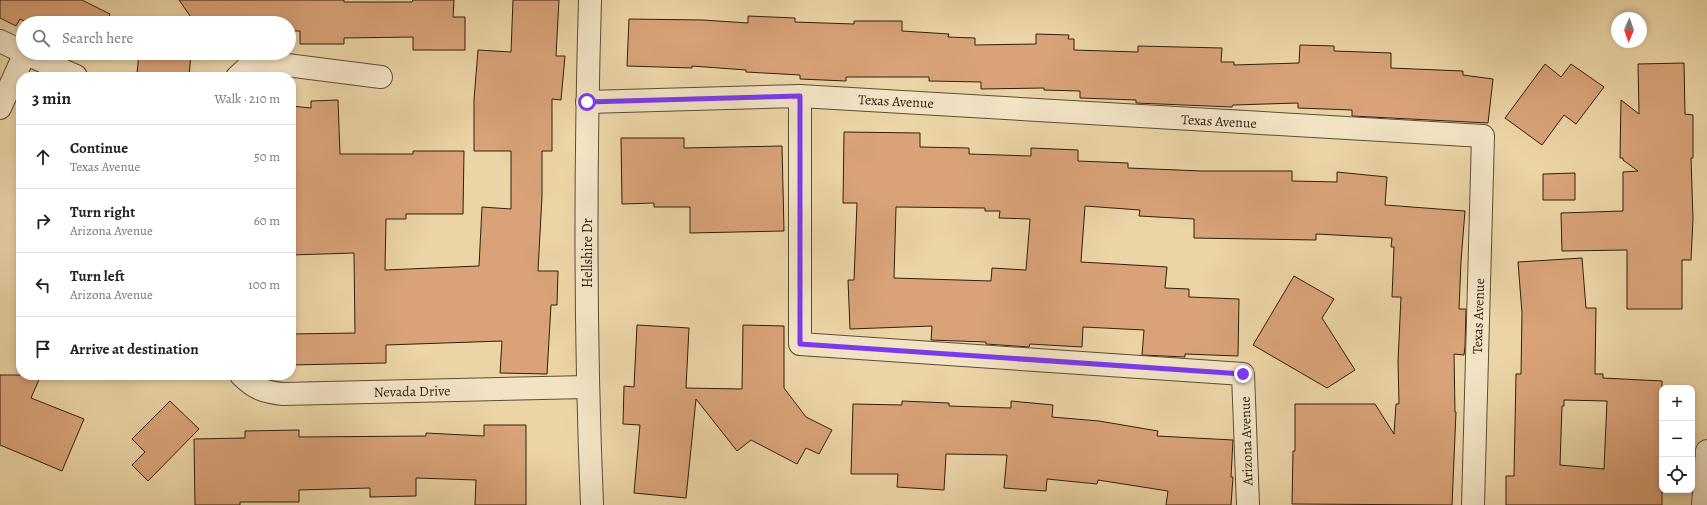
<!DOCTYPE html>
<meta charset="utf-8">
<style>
:root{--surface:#fff;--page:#f2f2f2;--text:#222;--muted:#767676;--line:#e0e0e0}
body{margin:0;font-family:Alegreya,serif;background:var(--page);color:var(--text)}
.controls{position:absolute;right:12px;bottom:12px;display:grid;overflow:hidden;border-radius:8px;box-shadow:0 2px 6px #0003}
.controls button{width:36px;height:36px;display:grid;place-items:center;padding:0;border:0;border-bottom:1px solid var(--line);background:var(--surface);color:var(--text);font:20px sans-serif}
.compass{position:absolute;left:1611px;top:12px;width:36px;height:36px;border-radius:50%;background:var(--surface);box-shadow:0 2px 6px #0003;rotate:182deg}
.stop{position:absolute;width:12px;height:12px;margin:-9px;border:3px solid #7c3aed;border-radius:50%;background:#fff}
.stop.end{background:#7c3aed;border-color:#fff;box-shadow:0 1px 4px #0008}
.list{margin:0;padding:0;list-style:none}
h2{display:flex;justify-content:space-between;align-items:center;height:52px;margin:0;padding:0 16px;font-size:17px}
h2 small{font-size:13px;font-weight:400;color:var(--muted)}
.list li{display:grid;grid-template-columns:26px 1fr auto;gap:12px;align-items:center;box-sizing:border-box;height:64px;padding:0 16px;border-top:1px solid var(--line)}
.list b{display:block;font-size:15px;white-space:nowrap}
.list p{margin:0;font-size:13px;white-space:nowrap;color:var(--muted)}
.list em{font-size:13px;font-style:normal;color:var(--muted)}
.icon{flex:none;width:22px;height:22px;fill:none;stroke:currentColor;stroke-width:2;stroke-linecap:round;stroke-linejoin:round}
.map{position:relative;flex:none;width:1707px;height:505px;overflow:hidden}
.search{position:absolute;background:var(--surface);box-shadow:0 2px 6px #0003;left:16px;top:16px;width:280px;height:44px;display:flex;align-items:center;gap:10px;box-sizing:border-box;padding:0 14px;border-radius:22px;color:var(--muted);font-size:15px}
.panel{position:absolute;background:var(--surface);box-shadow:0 2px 6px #0003;left:16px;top:72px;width:280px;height:308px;border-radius:16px}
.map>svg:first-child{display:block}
</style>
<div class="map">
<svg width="1707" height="505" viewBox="0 0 1707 505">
<rect width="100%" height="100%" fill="#ebd4a6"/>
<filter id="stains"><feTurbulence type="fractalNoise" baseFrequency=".005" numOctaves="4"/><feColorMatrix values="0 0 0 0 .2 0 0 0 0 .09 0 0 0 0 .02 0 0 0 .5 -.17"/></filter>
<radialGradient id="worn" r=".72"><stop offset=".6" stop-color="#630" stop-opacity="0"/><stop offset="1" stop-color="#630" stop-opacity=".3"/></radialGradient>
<!-- building -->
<path fill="#d9a278" stroke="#30200f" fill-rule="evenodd" d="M 0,0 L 82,0 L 110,14 L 106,23 L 28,23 L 20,19 L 16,26 L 0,18 Z
M 179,0 L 344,0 L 344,2 L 412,2 L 413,0 L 454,0 L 453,17 L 465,17 L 465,50 L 413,50 L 413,37 L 344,38 L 344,44 L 300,44 L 300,31 L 289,31 L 289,23 L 195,23 Z
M 513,0 L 559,0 L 556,56 L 565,56 L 561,100 L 552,99 L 552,151 L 542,151 L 542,196 L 538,271 L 558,271 L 557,305 L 551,305 L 547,374 L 500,373 L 502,341 L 386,345 L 386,363 L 291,365 L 291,334 L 355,333 L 354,253 L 291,255 L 291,106 L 311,108 L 311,101 L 338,100 L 340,154 L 413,154 L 413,151 L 464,151 L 463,214 L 406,214 L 406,219 L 386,219 L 385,270 L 479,266 L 482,207 L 511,209 L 511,151 L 474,151 L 474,100 L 478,50 L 511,52 Z
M 748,16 L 795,18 L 795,22 L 854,24 L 854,21 L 902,21 L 902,31 L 949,34 L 948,37 L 975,38 L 975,45 L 1036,44 L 1036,34 L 1069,35 L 1068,39 L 1074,39 L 1074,50 L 1138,52 L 1138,46 L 1222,48 L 1221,62 L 1234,62 L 1234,65 L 1299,63 L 1300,45 L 1334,46 L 1334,51 L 1391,53 L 1391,68 L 1463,71 L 1463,75 L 1493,79 L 1488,123 L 1352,116 L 1352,110 L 1298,108 L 1298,103 L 1233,105 L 1232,107 L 1136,103 L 1136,100 L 1080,98 L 1080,91 L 1044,90 L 1044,88 L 981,89 L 981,82 L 929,81 L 929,77 L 846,77 L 846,81 L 800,79 L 800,75 L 746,72 L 746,70 L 692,66 L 692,68 L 627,66 L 629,19 L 703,20 L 748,23 Z
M 139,53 L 191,53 L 189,77 L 137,74 Z
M 1684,63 L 1685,114 L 1693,115 L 1693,158 L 1691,158 L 1693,219 L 1691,260 L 1682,260 L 1682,309 L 1627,309 L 1627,250 L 1562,251 L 1561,213 L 1623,211 L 1623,172 L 1638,171 L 1623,160 L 1623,158 L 1620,158 L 1621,100 L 1639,114 L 1638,64 Z
M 1545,64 L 1561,77 L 1571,64 L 1604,87 L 1576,124 L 1564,115 L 1542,145 L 1505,118 Z
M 844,132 L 920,133 L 920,147 L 969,148 L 969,154 L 1031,156 L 1031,148 L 1078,150 L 1078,161 L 1128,163 L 1128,168 L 1202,171 L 1292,171 L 1292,181 L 1337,182 L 1337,172 L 1387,177 L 1385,205 L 1465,211 L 1461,261 L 1459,309 L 1466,309 L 1465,346 L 1464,355 L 1454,354 L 1455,412 L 1456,412 L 1452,505 L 1292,504 L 1293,451 L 1295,451 L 1295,404 L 1375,404 L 1394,434 L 1396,404 L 1399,404 L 1398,361 L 1401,297 L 1392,297 L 1394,247 L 1391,247 L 1392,238 L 1316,234 L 1316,240 L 1194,238 L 1194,219 L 1139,216 L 1140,210 L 1085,206 L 1081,262 L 1167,267 L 1165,288 L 1189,289 L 1189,297 L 1239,299 L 1238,356 L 1185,354 L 1185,357 L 1142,355 L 1144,330 L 1083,327 L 1082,347 L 1030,344 L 1029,347 L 986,344 L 986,342 L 931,340 L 932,326 L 850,329 L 848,280 L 854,280 L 857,203 L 843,203 ZM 896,207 L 985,208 L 985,211 L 1000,211 L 999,218 L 1030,219 L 1026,270 L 992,268 L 991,281 L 894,278 Z
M 621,138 L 684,138 L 684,148 L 782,146 L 784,231 L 690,233 L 690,207 L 654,207 L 654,203 L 622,204 Z
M 1575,173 L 1575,200 L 1543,200 L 1543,174 Z
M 1582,258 L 1586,308 L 1596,308 L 1595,374 L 1603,374 L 1603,378 L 1662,381 L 1662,505 L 1506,505 L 1506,476 L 1514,476 L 1516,374 L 1521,374 L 1522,313 L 1518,262 ZM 1564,400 L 1607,401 L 1604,469 L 1560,465 L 1562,406 L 1564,406 Z
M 1294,276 L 1334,299 L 1322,318 L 1355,370 L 1327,388 L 1253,345 Z
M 637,325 L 689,328 L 686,388 L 742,389 L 743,325 L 784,326 L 784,388 L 806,417 L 832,430 L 819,454 L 806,448 L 797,464 L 751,440 L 737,451 L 696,399 L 686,498 L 634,493 L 640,425 L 623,424 L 624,386 L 634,387 Z
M 0,375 L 41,375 L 31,398 L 84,419 L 62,471 L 0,445 Z
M 170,401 L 199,429 L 148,481 L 132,465 L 145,452 L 132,439 Z
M 902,401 L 949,403 L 949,406 L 1011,408 L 1011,401 L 1053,405 L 1052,417 L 1099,421 L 1158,431 L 1157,436 L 1233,440 L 1231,477 L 1233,477 L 1231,505 L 1166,505 L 1168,491 L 1098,480 L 1097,484 L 1047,479 L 1046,491 L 1004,488 L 1007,455 L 946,454 L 944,490 L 897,487 L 898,474 L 851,474 L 853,404 L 902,405 Z
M 484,425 L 526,425 L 526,505 L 475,505 L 476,480 L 416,478 L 416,496 L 370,497 L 370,488 L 299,490 L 299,502 L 240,502 L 240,505 L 195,505 L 194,439 L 245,438 L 245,431 L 299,430 L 299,437 L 426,436 L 426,433 L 484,436 Z"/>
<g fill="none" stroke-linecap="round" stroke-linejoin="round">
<defs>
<path id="minor" d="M 0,41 L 23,52
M 24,53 L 76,76
M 237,77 L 250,65 L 263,62 L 381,77
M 800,96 L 800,344 L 1243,374 L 1248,505
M 587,102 L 800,96 L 1483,136 L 1473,505
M 0,108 L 25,53
M 241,375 C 255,389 264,392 283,394 L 587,387
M 1703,505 L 1707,451"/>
<path id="tertiary" d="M 590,0 C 585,168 585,337 592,505"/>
</defs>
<!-- minor casing -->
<use href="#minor" stroke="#5f4d35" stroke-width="24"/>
<!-- tertiary casing -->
<use href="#tertiary" stroke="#5f4d35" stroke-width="24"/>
<!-- minor -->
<use href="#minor" stroke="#f2e3c5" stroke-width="22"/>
<!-- tertiary -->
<use href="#tertiary" stroke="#f2e3c5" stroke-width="22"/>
</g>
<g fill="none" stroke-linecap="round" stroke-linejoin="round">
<!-- route -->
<path stroke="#7c3aed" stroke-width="5" d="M 587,102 L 800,96 L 800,344 L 1243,374"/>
</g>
<g text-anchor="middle" stroke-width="4" stroke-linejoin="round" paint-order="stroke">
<!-- street labels -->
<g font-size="14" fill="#30200f" stroke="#f2e3c5">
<text transform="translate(896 101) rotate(3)" y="5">Texas Avenue</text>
<text transform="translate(1219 121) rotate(3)" y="5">Texas Avenue</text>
<text transform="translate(587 253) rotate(-90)" y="5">Hellshire Dr</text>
<text transform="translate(1478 316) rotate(-88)" y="5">Texas Avenue</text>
<text transform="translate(412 391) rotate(-1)" y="5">Nevada Drive</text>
<text transform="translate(1246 441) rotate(-92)" y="5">Arizona Avenue</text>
</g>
</g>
<rect width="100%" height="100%" filter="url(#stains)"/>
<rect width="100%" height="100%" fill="url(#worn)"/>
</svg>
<div class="controls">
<button>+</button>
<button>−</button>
<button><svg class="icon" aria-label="locate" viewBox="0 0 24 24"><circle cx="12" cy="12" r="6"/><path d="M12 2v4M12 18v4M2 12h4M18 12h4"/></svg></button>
</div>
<svg class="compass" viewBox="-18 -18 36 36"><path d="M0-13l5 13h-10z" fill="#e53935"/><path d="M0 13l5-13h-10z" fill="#767676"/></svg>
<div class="stop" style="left:587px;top:102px"></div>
<div class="stop end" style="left:1243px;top:374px"></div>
<div class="search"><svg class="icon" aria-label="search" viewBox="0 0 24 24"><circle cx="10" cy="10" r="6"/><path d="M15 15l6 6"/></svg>Search here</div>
<section class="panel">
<h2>3 min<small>Walk · 210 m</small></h2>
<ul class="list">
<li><svg class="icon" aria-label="ahead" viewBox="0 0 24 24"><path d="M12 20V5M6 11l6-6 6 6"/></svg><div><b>Continue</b><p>Texas Avenue</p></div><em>50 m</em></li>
<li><svg class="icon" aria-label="right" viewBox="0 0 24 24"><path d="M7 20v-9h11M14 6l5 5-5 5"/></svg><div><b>Turn right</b><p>Arizona Avenue</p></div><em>60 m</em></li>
<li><svg class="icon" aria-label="left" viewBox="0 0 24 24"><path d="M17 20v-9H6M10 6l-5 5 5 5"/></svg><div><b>Turn left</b><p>Arizona Avenue</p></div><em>100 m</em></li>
<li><svg class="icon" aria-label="arrive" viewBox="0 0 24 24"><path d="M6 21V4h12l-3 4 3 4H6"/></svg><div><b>Arrive at destination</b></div></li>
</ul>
</section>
</div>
